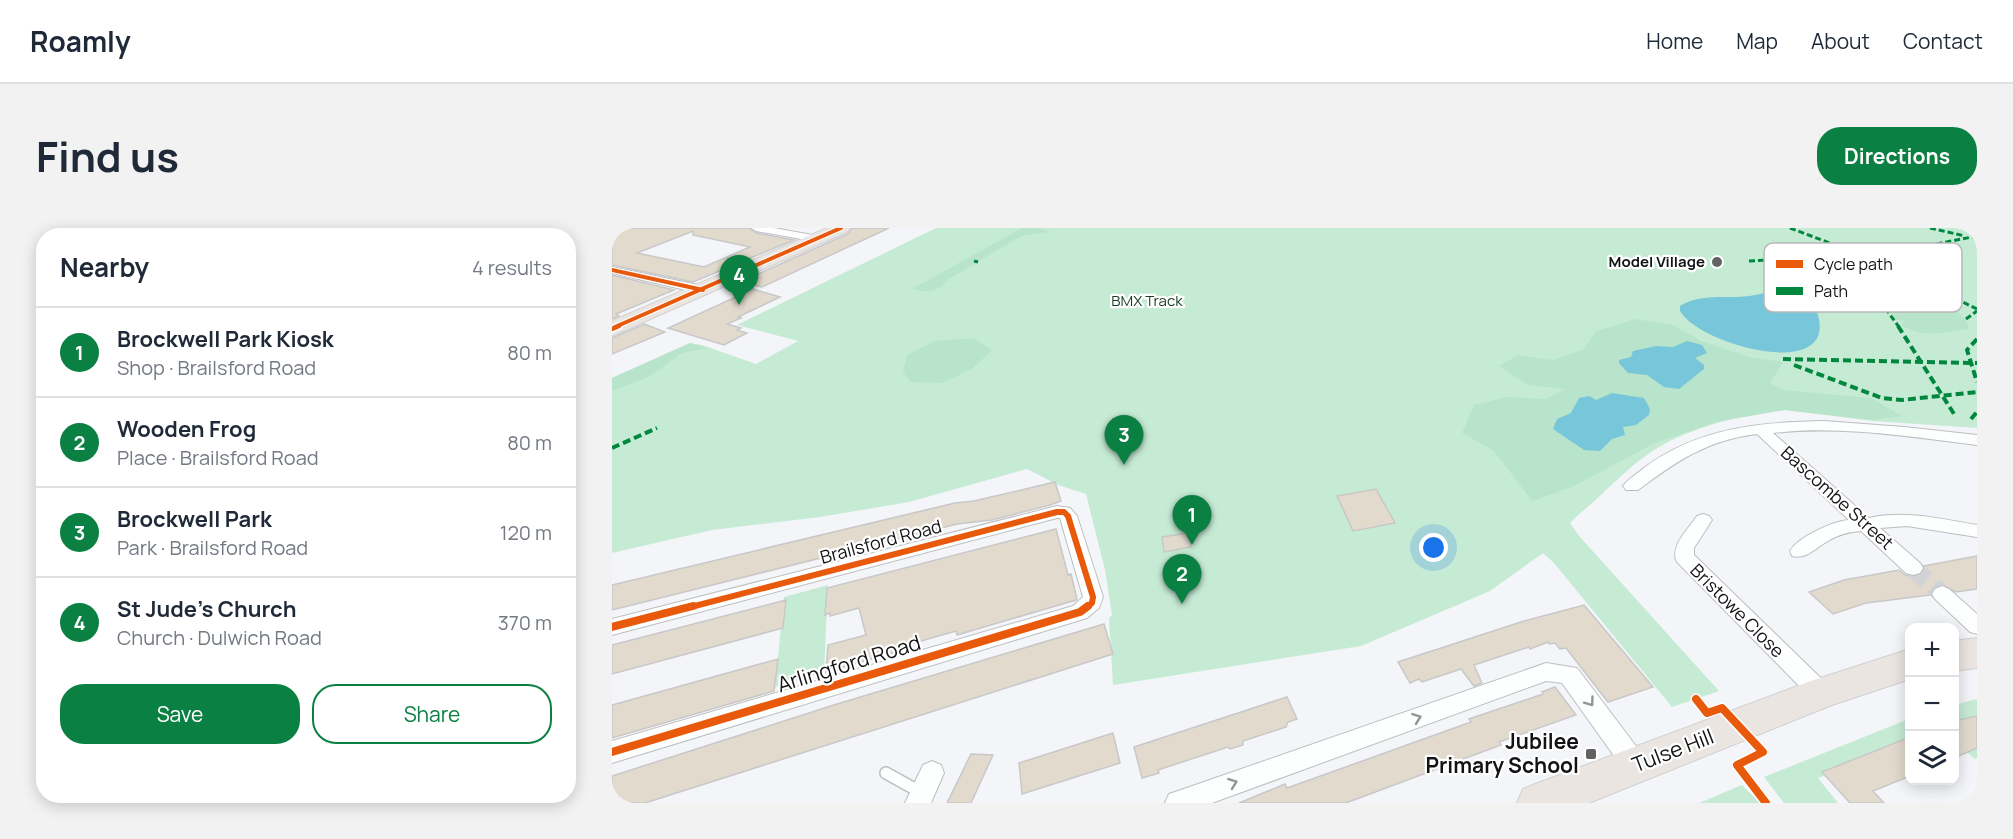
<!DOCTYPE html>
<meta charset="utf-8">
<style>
:root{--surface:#fff;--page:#f2f2f3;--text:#1f2937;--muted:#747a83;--line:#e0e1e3;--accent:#0b8043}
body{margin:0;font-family:Manrope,sans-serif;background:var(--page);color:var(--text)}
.controls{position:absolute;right:18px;bottom:18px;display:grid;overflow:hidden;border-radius:12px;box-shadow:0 3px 15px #0003}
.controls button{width:54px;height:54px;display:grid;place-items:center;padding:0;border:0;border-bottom:2px solid var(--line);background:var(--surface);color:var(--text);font:30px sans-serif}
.you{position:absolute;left:822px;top:320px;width:21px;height:21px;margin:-15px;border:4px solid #fff;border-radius:50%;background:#1a73e8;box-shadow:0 0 0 9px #1a73e833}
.badge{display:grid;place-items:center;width:39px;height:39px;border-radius:50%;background:var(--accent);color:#fff;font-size:20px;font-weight:700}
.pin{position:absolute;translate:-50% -50px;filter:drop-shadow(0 2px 3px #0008)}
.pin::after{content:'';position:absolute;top:32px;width:21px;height:18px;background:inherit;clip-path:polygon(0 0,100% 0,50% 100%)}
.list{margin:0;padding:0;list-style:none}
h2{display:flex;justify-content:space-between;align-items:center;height:78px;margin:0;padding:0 24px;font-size:26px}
h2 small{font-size:20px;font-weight:400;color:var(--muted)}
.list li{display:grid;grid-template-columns:39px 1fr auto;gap:18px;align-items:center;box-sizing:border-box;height:90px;padding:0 24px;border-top:2px solid var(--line)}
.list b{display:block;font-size:22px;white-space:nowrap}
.list p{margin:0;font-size:20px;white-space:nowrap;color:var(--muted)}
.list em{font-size:20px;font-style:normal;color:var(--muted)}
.actions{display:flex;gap:12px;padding:18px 24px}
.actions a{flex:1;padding:14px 0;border:2px solid var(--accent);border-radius:24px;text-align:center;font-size:21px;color:var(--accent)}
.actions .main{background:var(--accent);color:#fff}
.icon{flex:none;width:33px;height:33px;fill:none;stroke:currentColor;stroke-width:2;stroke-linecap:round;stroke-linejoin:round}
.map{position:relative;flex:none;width:1365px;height:575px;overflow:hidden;border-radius:24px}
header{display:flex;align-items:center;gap:36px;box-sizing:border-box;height:84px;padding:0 30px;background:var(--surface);border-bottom:2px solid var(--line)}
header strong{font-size:28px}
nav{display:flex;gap:33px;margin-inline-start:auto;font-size:21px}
.intro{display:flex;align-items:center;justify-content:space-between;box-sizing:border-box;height:144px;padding:0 36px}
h1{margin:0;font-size:42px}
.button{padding:15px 27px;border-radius:24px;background:var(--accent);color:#fff;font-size:21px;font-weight:700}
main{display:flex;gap:36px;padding:0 36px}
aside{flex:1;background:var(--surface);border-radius:24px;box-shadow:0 3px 15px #0003}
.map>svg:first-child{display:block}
</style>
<header>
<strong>Roamly</strong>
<nav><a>Home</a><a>Map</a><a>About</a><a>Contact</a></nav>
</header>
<div class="intro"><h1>Find us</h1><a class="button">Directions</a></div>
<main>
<aside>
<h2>Nearby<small>4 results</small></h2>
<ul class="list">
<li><span class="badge">1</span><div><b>Brockwell Park Kiosk</b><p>Shop · Brailsford Road</p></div><em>80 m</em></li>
<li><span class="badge">2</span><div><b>Wooden Frog</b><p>Place · Brailsford Road</p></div><em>80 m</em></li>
<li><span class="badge">3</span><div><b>Brockwell Park</b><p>Park · Brailsford Road</p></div><em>120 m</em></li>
<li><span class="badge">4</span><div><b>St Jude’s Church</b><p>Church · Dulwich Road</p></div><em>370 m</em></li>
</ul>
<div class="actions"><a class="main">Save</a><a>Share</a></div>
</aside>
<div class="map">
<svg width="1365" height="575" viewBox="0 0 1365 575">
<rect width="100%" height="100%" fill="#f3f5f8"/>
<!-- green -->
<path fill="#c6ebd5" d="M 324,0 L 1365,0 L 1365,200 L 1261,193 L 1173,182 C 1137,184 1080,200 1049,218 C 1018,235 994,265 966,287 L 958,295 L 968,309 L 1107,463 L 1060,479 L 942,335 L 931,325 L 878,363 L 749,418 L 501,457 L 497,390 L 500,387 L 493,342 L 474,266 L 446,257 L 415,241 L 297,274 L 208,289 L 100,302 L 0,325 L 0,150 L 78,115 L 90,117 L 144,136 L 186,113 L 125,97 Z
M 216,357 L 212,444 L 163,459 L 172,369 Z
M 1365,471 L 1365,530 L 1363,531 L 1343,514 L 1342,477 Z
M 1297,491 L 1297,514 L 1206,550 L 1226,575 L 1172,575 L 1152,549 Z
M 1130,557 L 1148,575 L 1087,575 Z"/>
<!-- forest -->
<path fill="#b8e4cb" d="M 410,0 L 427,0 L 437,4 L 409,8 L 337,51 C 325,65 317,65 300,61 Z
M 1336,69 L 1342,72 L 1341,80 L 1354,92 L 1357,101 C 1337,104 1308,111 1290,97 L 1292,93 L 1283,91 L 1278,82 C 1290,68 1310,74 1327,75 L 1324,71 Z
M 1023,91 L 1061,97 L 1089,113 L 1137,129 L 1171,134 L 1158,155 L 1171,162 L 1259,170 L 1290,188 L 1260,192 L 1173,182 L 1104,194 L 1043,215 L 960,259 L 920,273 L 882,223 L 850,205 L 862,177 L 894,169 L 934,171 L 952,161 L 916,157 L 887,138 L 906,127 L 941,132 L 972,121 L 984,103 Z
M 361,110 L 380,122 L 361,140 L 331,155 L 299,154 L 291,144 L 295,127 L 323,113 Z
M 78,115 L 96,120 L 70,125 L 37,149 L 0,163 L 0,150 Z"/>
<!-- water -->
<path fill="#77c6da" d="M 1179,62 C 1193,65 1200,70 1205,84 C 1229,155 1088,118 1068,83 L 1068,78 C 1088,65 1114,71 1137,68 C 1151,66 1164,61 1179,62 Z
M 1075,113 L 1090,117 L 1095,125 L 1083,130 L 1092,137 L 1092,141 L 1067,161 L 1052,159 L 1035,147 L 1016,145 L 1007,135 L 1007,132 L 1019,129 L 1021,123 L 1044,118 L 1061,119 Z
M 1000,165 L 1032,170 L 1038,181 L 1037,187 L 1024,197 L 1011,199 L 1013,207 L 1000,211 L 988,223 L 972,222 L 941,201 L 945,191 L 959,185 L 967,170 L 977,168 L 984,172 Z"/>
<!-- building -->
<path fill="#e2dacd" stroke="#c8c8c9" stroke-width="1.5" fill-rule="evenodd" d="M 0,0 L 137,0 L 144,5 L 182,12 L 81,54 L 0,37 ZM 81,3 L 81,7 L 138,19 L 92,39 L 25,25 Z
M 240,0 L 277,0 L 150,59 L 128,54 L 236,6 Z
M 0,47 L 62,62 L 4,86 L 7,88 L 0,91 Z
M 141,61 L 168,69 L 126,89 L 129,90 L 115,96 L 129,100 L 125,102 L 135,105 L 112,117 L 56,100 Z
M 32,96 L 53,104 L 0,126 L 0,110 Z
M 443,254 L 449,273 L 438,277 L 380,292 L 345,296 L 0,382 L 0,357 L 343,275 L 362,273 Z
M 764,261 L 783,295 L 741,303 L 725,268 Z
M 444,301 L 456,347 L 459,346 L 465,371 L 464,372 L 345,407 L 344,403 L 295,417 L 295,421 L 214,444 L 216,417 L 254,407 L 247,380 L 218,388 L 218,385 L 213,387 L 215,360 Z
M 576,305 L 579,319 L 552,324 L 550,309 Z
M 1365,328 L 1365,361 L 1344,364 L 1329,356 L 1321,360 L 1318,367 L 1254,375 L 1221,386 L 1197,364 L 1232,352 L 1287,342 L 1293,347 L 1302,349 L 1310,346 L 1312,338 Z
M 174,372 L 171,400 L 0,446 L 0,417 Z
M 972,377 L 1041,459 L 996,474 L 954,420 L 948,421 L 943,415 L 937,416 L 936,414 L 918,421 L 917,419 L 862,437 L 870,455 L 862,458 L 849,441 L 810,454 L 807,451 L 798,455 L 786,434 L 912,393 Z
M 492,396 L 501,426 L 33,575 L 0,575 L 0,548 L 225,476 Z
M 166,431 L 162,463 L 0,510 L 0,477 Z
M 943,459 L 964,487 L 887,514 L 889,517 L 734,575 L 627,575 L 673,556 L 675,560 L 859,494 L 857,491 L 931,466 L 930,464 Z
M 675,469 L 685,491 L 676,494 L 674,499 L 631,513 L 631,517 L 618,521 L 616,519 L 546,542 L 547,545 L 530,550 L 522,519 Z
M 1365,488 L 1365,520 L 1342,530 L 1342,493 Z
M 501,505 L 508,535 L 410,566 L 407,535 Z
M 1298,509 L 1298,548 L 1261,563 L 1272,575 L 1238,575 L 1210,544 Z
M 359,526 L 381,527 L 359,575 L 335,575 Z"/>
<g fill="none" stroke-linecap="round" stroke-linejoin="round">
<!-- street-tunnel -->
<path stroke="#d1d3d6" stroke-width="18" stroke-dasharray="18 9" stroke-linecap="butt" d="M 1301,340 L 1330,366"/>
<defs>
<path id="lane" d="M 274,545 L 310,565"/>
<path id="street" d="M 139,0 L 162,0 L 206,8 L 211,11 L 206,14 L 144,3 Z
M 0,39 L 91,58 L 97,62 L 91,66 L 0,45 Z
M 1212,193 L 1292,199 L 1365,207 L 1365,217 C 1298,209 1228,197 1161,205 L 1257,290 C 1293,282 1329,291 1365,297 L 1365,309 L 1295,298 L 1268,300 L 1308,335 L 1311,340 L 1308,345 L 1301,347 L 1294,345 L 1249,303 C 1237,304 1227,306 1216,313 C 1204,319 1195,332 1180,328 L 1178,323 C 1186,309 1221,293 1237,292 L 1145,206 C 1095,212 1065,233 1026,262 L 1014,262 L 1011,258 C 1016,251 1025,246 1032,240 C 1085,200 1148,194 1212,193 Z
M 445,278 L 458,280 L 465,288 L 491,369 L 487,380 L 475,390 L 0,535 L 0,513 L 461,378 L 471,369 L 448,290 L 445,290 L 0,407 L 0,391 Z
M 1091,286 L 1097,288 L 1100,292 L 1082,320 L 1082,327 L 1217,458 L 1220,465 L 1217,472 L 1209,475 L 1201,472 L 1065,334 C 1057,319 1077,300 1085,288 Z
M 1330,358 L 1337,361 L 1365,386 L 1365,406 L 1358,404 L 1323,371 L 1320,366 L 1323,361 Z
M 934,435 L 965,440 L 1033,530 L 1036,538 L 1033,546 L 1024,549 L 1015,546 L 950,455 L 934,453 L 600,575 L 553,575 L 557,566 L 566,563 Z
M 320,533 L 329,537 L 332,545 L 319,575 L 293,575 L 311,537 Z"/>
<path id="primary" d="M 215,0 L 238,0 L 235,4 L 0,108 L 0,93 Z
M 1365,410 L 1365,440 L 1342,443 L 1342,413 Z
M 1298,421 L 1298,451 L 1220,477 L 977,575 L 905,575 L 911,561 L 926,555 L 1196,454 Z"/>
</defs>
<!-- lane casing -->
<use href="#lane" stroke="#bdbec0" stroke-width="14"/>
<!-- street casing -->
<use href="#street" stroke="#bdbec0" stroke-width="2"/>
<!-- primary casing -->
<use href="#primary" stroke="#d0d0d2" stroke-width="2"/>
<!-- lane -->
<use href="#lane" stroke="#fdfefe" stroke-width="11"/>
<!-- street -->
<use href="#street" fill="#fdfefe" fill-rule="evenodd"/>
<!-- primary -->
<use href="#primary" fill="#eae5e1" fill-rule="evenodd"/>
<!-- quiet-far1 -->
<path stroke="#00873e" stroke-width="3" stroke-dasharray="6 3" stroke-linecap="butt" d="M 1178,0 L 1273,36 L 1365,81
M 1318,0 L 1353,8
M 1200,31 C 1229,32 1260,35 1277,60 L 1272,71 L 1257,76
M 1173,32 L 1224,23 L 1289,23 L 1365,8
M 362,33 L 366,34
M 1137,33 L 1179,31
M 1268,73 L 1287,99
M 1354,91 L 1365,83"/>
<!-- quiet -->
<path stroke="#00873e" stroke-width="4" stroke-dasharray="8 4" stroke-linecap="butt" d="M 1286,98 L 1344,189
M 1365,111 L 1355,122 L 1365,154
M 1171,131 L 1365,135
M 1182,137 L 1270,170 L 1290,172 L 1365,164
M 1359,191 L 1365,184
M 0,220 L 45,200"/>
<defs>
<path id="cycleway-far3" d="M 0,42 L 91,62
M 3,99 L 229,0"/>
<path id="cycleway-far2" d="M 0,101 L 7,98"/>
<path id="cycleway-far1" d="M 75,380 L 445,284 L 452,284 L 456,288 L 481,369 L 480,375 L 474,380"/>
<path id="cycleway" d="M 0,399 L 81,378
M 1084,471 L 1095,485 L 1110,480 L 1151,524 L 1125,537 L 1154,575
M 0,524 L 468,384 L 476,378"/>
</defs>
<!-- cycleway-far3 casing -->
<use href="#cycleway-far3" stroke="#fff" stroke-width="6"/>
<!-- cycleway-far2 casing -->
<use href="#cycleway-far2" stroke="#fff" stroke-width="8"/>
<!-- cycleway-far1 casing -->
<use href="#cycleway-far1" stroke="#fff" stroke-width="10"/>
<!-- cycleway casing -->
<use href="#cycleway" stroke="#fff" stroke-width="11"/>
<!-- cycleway-far3 -->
<use href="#cycleway-far3" stroke="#e8590c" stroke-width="4"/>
<!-- cycleway-far2 -->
<use href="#cycleway-far2" stroke="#e8590c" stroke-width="4.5"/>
<!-- cycleway-far1 -->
<use href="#cycleway-far1" stroke="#e8590c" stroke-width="6"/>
<!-- cycleway -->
<use href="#cycleway" stroke="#e8590c" stroke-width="8"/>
</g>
<!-- one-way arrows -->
<defs><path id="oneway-chevron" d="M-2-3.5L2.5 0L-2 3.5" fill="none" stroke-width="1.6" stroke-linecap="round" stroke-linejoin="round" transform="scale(1.5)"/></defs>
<g stroke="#939495">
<use href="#oneway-chevron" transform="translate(978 474) rotate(54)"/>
<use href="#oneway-chevron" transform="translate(805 490) rotate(-20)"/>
<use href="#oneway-chevron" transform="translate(621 555) rotate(-20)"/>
</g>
<!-- markers -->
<g fill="#616264" stroke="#fff" stroke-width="2">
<circle cx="1105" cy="34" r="6"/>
<rect x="973" y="520" width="12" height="12" rx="3"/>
</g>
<g text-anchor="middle" stroke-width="4.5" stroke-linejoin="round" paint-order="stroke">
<!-- far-poi labels -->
<g font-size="15" font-weight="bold" fill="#121315" stroke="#fff" text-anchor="end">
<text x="1093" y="39">Model Village</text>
</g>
<!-- far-park labels -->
<g font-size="15" fill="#1a3c28" stroke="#fff">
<text x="535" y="78">BMX Track</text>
</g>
<!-- street labels -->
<g font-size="18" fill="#121315" stroke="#fff">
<text transform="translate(1225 270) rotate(42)" y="6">Bascombe Street</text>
<text transform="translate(269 314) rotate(-15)" y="6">Brailsford Road</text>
<text transform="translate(1125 383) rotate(45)" y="6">Bristowe Close</text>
</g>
<!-- near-street labels -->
<g font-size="21" fill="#121315" stroke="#fff">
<text transform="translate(237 436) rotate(-17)" y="7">Arlingford Road</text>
<text transform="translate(1061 523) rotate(-21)" y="7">Tulse Hill</text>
</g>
<!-- near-poi labels -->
<g font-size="21" font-weight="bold" fill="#121315" stroke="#fff" text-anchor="end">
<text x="967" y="521">Jubilee<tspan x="967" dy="24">Primary School</tspan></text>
</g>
</g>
<!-- legend -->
<rect x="1152" y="15" width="198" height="69" rx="9" fill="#fff" stroke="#b8b8b9" stroke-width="1.5"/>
<rect x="1164" y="32" width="27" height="8" fill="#e8590c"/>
<rect x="1164" y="59" width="27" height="8" fill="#00873e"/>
<g font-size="16" fill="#121315">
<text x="1202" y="42">Cycle path</text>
<text x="1202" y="69">Path</text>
</g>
</svg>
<div class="controls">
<button>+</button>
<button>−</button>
<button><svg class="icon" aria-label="layers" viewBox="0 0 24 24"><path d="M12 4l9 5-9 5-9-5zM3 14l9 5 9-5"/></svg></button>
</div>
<div class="you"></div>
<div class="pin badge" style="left:580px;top:317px">1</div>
<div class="pin badge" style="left:570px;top:376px">2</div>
<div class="pin badge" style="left:512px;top:237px">3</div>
<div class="pin badge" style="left:127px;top:77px">4</div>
</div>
</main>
